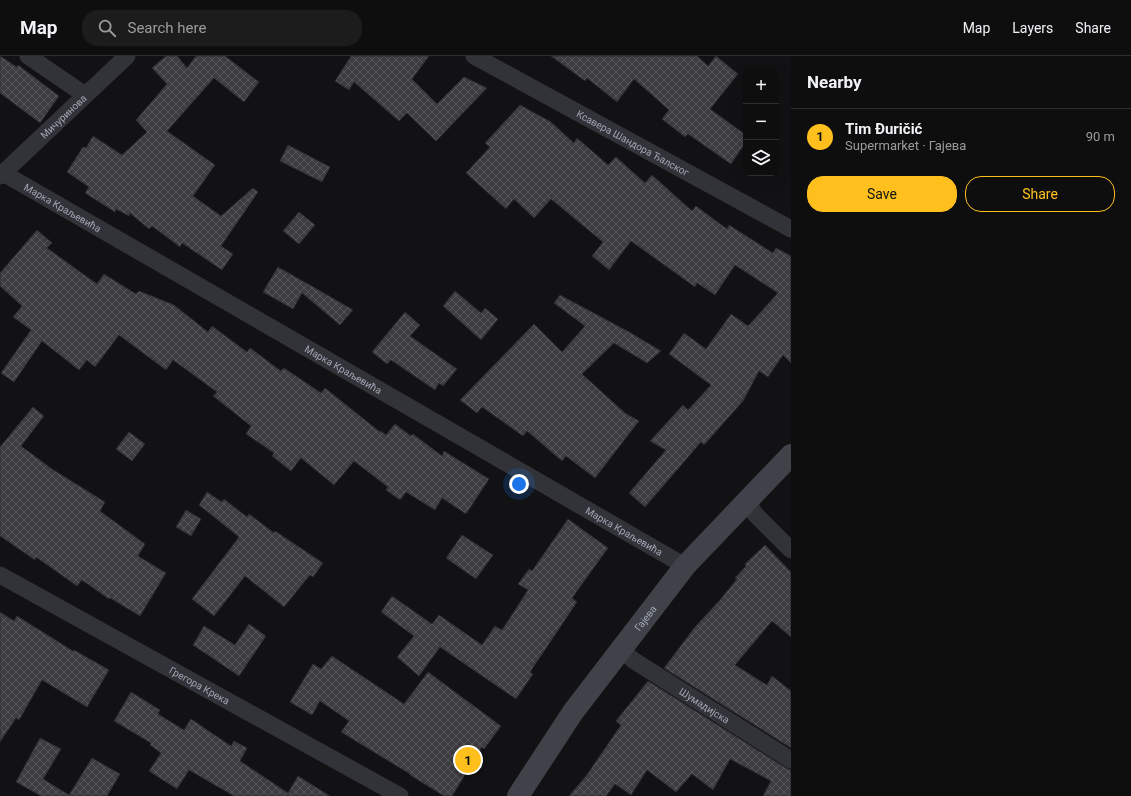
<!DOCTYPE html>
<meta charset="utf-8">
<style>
:root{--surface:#0e0e0f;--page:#1c1c1d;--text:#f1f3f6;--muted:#9b9c9e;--line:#2e2e2f;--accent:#ffc01e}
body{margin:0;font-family:Roboto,sans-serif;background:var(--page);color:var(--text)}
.controls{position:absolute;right:12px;top:12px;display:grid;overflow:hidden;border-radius:8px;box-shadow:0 4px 16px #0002}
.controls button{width:36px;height:36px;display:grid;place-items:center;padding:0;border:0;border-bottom:1px solid var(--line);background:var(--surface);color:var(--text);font:20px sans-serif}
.you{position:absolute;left:519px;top:428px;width:14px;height:14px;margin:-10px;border:3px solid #fff;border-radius:50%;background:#1a73e8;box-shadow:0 0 0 6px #1a73e833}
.badge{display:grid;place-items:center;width:26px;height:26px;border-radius:50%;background:var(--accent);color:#111;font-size:13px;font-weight:700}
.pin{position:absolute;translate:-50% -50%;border:2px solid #fff;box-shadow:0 1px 4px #0006}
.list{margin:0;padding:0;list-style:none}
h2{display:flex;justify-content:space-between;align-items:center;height:52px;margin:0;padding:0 16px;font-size:17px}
h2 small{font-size:13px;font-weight:400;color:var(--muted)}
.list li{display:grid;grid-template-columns:26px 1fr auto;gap:12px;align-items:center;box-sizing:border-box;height:56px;padding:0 16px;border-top:1px solid var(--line)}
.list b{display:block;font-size:15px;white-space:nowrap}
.list p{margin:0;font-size:13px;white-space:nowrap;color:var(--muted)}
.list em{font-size:13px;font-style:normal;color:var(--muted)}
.actions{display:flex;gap:8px;padding:12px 16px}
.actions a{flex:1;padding:9px 0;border:1px solid var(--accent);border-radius:16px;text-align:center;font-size:14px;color:var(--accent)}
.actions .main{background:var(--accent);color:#111}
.icon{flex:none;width:22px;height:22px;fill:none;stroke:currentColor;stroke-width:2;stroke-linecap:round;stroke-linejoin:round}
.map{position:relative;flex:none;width:791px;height:740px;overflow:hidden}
header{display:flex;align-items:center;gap:24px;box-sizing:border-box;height:56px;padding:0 20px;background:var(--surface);border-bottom:1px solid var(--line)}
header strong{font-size:19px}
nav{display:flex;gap:22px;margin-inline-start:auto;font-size:14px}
.search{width:280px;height:36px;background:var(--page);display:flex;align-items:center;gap:10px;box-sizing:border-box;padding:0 14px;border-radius:16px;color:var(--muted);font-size:15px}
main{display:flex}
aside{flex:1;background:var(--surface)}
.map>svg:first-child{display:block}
</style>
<header>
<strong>Map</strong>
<div class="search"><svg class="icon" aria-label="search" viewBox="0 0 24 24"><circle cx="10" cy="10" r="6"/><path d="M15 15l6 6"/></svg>Search here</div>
<nav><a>Map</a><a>Layers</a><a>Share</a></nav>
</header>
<main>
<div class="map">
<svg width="791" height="740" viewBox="0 0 791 740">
<defs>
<pattern id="building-cross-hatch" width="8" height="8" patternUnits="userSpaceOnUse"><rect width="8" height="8" fill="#3c3c41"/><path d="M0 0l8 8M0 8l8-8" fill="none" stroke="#55555a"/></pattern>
</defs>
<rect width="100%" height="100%" fill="#121214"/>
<!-- building -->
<path fill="url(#building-cross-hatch)" stroke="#2c2b30" d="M 0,0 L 17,11 L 18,9 L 59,40 L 40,67 L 0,37 Z
M 166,0 L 177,0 L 187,12 L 196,0 L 225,0 L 259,26 L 244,46 L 214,22 L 167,75 L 215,109 L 193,140 L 221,160 L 253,132 L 258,136 L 221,190 L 233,198 L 222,214 L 182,187 L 180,191 L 152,170 L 149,173 L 130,157 L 129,160 L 116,153 L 115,156 L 85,137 L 89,131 L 67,116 L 83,91 L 86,92 L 93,80 L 122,99 L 147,76 L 136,64 L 167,28 L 152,12 Z
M 351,0 L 429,0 L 412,23 L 437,48 L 464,21 L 487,32 L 436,85 L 407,57 L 399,65 L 354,26 L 349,34 L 335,25 Z
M 551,0 L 697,0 L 708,10 L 716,0 L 738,18 L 710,53 L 746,79 L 746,86 L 731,108 L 688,78 L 685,81 L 662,63 L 669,54 L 634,23 L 617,46 L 587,22 L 585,25 Z
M 520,49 L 551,66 L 574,87 L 577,82 L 608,109 L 616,101 L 645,127 L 652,119 L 692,155 L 696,150 L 727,173 L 729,169 L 773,197 L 776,192 L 791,200 L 791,307 L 783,299 L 768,321 L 759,315 L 743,345 L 704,389 L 701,386 L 645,451 L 629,437 L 666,394 L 650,385 L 683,349 L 688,354 L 711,329 L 669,298 L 684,277 L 706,293 L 731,258 L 748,270 L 778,237 L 735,209 L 715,239 L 697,227 L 695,231 L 631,185 L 609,214 L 592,200 L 603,186 L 551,143 L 534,162 L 514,143 L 506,153 L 466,117 L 490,91 L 485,87 Z
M 288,89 L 330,111 L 322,126 L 280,105 Z
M 299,156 L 315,169 L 299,188 L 283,175 Z
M 37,174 L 52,187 L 47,192 L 97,228 L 104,218 L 136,238 L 139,235 L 174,249 L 208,276 L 212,270 L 247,296 L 250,292 L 281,315 L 284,312 L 321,337 L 325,332 L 380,376 L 381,375 L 386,379 L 395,368 L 411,380 L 413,378 L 442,400 L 444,395 L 489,423 L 466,458 L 442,442 L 435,454 L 406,436 L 400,444 L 386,434 L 388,431 L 354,405 L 334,429 L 301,402 L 291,415 L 272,400 L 274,397 L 246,378 L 251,370 L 213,340 L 217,336 L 173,304 L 166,314 L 119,279 L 95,311 L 87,304 L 79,314 L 42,285 L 14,326 L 1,317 L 31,274 L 13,261 L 22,250 L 0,230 L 0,217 Z
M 278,211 L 329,240 L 353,254 L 340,269 L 302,237 L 293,253 L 263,236 Z
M 455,235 L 481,257 L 485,252 L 498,263 L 481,284 L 443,250 Z
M 560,239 L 631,277 L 661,295 L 647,307 L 614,287 L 582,318 L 625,357 L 639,365 L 595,422 L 566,400 L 562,405 L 527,375 L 523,380 L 482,351 L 477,357 L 460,344 L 534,268 L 562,296 L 585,270 L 554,247 Z
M 405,256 L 420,269 L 410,280 L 457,313 L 443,330 L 439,327 L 435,334 L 391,304 L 387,308 L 372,296 Z
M 33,351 L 44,360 L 21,390 L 52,413 L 105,446 L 100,455 L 145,488 L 138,500 L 166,517 L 140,560 L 110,542 L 109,543 L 82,524 L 77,530 L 36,501 L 35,504 L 0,480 L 0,391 Z
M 129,376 L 145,388 L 132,405 L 116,393 Z
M 207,436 L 222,446 L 224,443 L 247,461 L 249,458 L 274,477 L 275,475 L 323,507 L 313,521 L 310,519 L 284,551 L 245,520 L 214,560 L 192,543 L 239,481 L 199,449 Z
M 186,454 L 201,463 L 191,480 L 176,471 Z
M 568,463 L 608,492 L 572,542 L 577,546 L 530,616 L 533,618 L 516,643 L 440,591 L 419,620 L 397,601 L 414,580 L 381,556 L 392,540 L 432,568 L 439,559 L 482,589 L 495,570 L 502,574 L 528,534 L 518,528 L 529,513 L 532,515 Z
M 462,479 L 493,499 L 476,523 L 446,502 Z
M 765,489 L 791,516 L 791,581 L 772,565 L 735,609 L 767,629 L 772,620 L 791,635 L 791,692 L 664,612 L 695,571 L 720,544 L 737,523 L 735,522 L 746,510 L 745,508 Z
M 0,556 L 14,565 L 17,560 L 73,595 L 74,594 L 109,614 L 87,651 L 42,624 L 19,664 L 16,662 L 0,686 Z
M 249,568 L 266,580 L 239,620 L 193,589 L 204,570 L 235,589 Z
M 332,600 L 404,648 L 428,616 L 501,670 L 484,693 L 482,691 L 452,740 L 444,740 L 410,719 L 410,718 L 341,676 L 349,665 L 320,645 L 312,659 L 290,646 L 313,608 L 321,613 Z
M 648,625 L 786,712 L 791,714 L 791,740 L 763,740 L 771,725 L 730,703 L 713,734 L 692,718 L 676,736 L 647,714 L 631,739 L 615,728 L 606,740 L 569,740 L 586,720 L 621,669 L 616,665 Z
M 131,636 L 160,654 L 158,658 L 184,674 L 191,663 L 231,690 L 234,685 L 247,692 L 240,705 L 288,737 L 298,720 L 330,740 L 234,740 L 189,714 L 177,733 L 149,715 L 161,697 L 150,689 L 151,687 L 114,665 Z
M 40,682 L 61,693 L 43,723 L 69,739 L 92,702 L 120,718 L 107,740 L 41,740 L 16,726 Z"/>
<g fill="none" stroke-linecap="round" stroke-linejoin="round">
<!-- street -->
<g stroke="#323339" stroke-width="17">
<path d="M 28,0 L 85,39"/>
<path id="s1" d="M 474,0 L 791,173"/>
<path id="s2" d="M 3,117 L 685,510"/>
<path id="s3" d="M 0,120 L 127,0"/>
<path d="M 747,445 L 755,458 L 791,494"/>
<path id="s4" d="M 0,519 L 400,740"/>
<path id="s5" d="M 621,593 L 633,604 L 791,704"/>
</g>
<!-- secondary -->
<path stroke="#404249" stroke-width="22" id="s6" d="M 518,740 L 573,656 L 685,510 L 791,399"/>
</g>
<g text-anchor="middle" stroke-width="3" stroke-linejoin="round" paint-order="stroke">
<!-- street labels -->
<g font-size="10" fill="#a2a7b5" stroke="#0d0d0e">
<text dy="4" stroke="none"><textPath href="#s3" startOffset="87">Мичуринова</textPath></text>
<text dy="4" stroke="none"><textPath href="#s1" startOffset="181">Ксавера Шандора Ђалског</textPath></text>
<text dy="4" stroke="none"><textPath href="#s2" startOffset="69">Марка Краљевића</textPath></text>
<text dy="4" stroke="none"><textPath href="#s2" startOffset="393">Марка Краљевића</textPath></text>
<text dy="4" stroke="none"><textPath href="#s2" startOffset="717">Марка Краљевића</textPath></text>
<text dy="4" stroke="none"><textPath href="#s6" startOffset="219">Гајева</textPath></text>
<text dy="4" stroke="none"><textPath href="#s4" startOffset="228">Грегора Крека</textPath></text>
<text dy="4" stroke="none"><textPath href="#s5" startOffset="101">Шумадијска</textPath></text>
</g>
</g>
</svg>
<div class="controls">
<button>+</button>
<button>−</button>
<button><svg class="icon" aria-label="layers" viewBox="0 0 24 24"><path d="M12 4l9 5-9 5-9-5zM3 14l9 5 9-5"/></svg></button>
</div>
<div class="you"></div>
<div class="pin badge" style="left:468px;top:704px">1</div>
</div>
<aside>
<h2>Nearby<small></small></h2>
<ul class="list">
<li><span class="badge">1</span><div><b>Tim Đuričić</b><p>Supermarket · Гајева</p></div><em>90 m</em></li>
</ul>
<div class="actions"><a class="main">Save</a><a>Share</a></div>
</aside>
</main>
